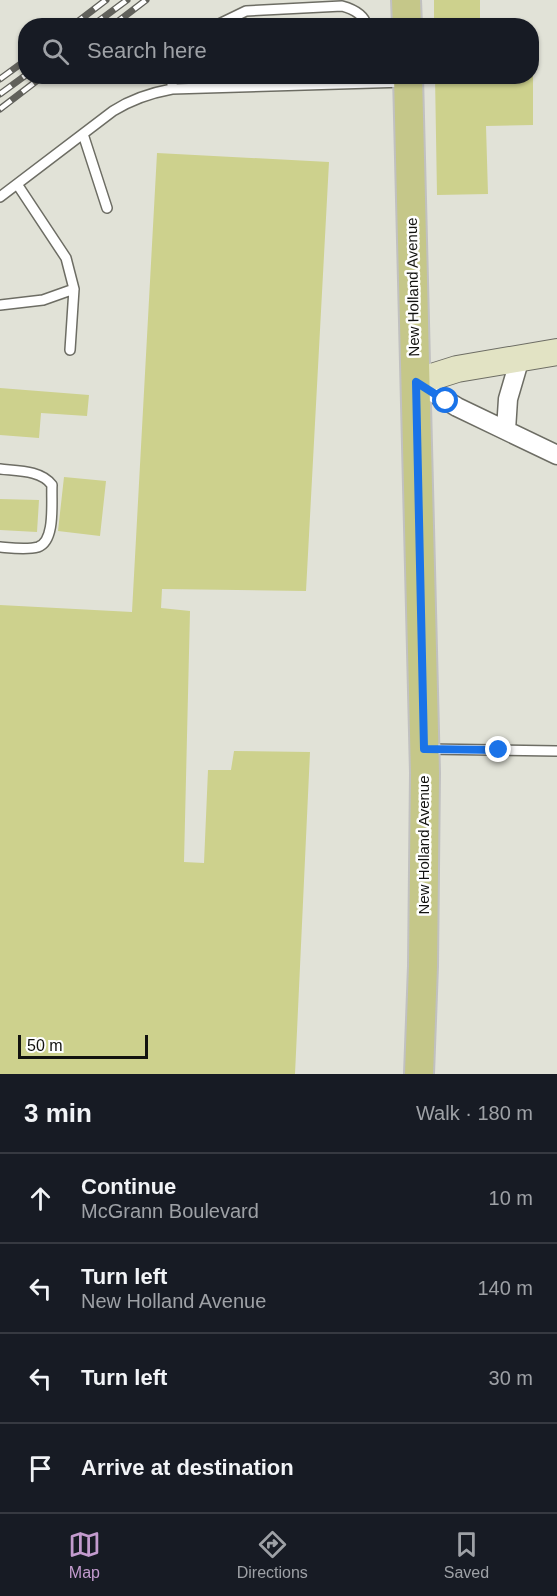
<!DOCTYPE html>
<meta charset="utf-8">
<style>
:root{--surface:#171b24;--page:#242831;--text:#f1f3f6;--muted:#9ea1a6;--line:#363941;--accent:#c39bce}
body{margin:0;font-family:Helvetica,sans-serif;background:var(--page);color:var(--text)}
.scale{position:absolute;left:18px;bottom:15px;width:130px;box-sizing:border-box;padding-left:6px;border:3px solid #12120f;border-top:0;font-size:16px;line-height:21px;white-space:nowrap;color:#12120f;-webkit-text-stroke:4px #fff;paint-order:stroke}
.stop{position:absolute;width:18px;height:18px;margin:-14px;border:4px solid #1a73e8;border-radius:50%;background:#fff}
.stop.end{background:#1a73e8;border-color:#fff;box-shadow:0 2px 6px #0008}
.list{margin:0;padding:0;list-style:none}
h2{display:flex;justify-content:space-between;align-items:center;height:78px;margin:0;padding:0 24px;font-size:26px}
h2 small{font-size:20px;font-weight:400;color:var(--muted)}
.list li{display:grid;grid-template-columns:39px 1fr auto;gap:18px;align-items:center;box-sizing:border-box;height:90px;padding:0 24px;border-top:2px solid var(--line)}
.list b{display:block;font-size:22px;white-space:nowrap}
.list p{margin:0;font-size:20px;white-space:nowrap;color:var(--muted)}
.list em{font-size:20px;font-style:normal;color:var(--muted)}
.icon{flex:none;width:33px;height:33px;fill:none;stroke:currentColor;stroke-width:2;stroke-linecap:round;stroke-linejoin:round}
.map{position:relative;flex:none;width:557px;height:1074px;overflow:hidden}
.search{position:absolute;background:var(--surface);box-shadow:0 2px 4px #0004;left:18px;right:18px;top:18px;height:66px;display:flex;align-items:center;gap:15px;box-sizing:border-box;padding:0 21px;border-radius:24px;color:var(--muted);font-size:22px}
.sheet{height:438px;background:var(--surface)}
nav{display:flex;justify-content:space-around;align-items:center;box-sizing:border-box;height:84px;border-top:2px solid var(--line);background:var(--surface);font-size:16px;color:var(--muted)}
nav a{display:grid;justify-items:center;gap:3px}
nav .on{color:var(--accent)}
.map>svg:first-child{display:block}
</style>
<div class="map">
<svg width="557" height="1074" viewBox="0 0 557 1074">
<rect width="100%" height="100%" fill="#e1e2d7"/>
<!-- building -->
<path fill="#cdd18d" d="M 434,0 L 480,0 L 480,26 L 434,26 Z
M 435,76 L 533,76 L 533,125 L 486,126 L 488,194 L 437,195 Z
M 157,153 L 329,162 L 306,591 L 162,589 L 161,608 L 190,611 L 184,862 L 204,863 L 208,770 L 231,770 L 234,751 L 310,752 L 295,1074 L 0,1074 L 0,605 L 132,612 Z
M 0,388 L 89,395 L 87,416 L 41,413 L 39,438 L 0,435 Z
M 64,477 L 106,481 L 100,536 L 58,531 Z
M 0,499 L 39,500 L 37,532 L 0,530 Z"/>
<g fill="none" stroke-linecap="round" stroke-linejoin="round">
<defs>
<path id="lane" d="M 215,26 L 246,11 L 342,6 C 353,9 364,14 367,26
M 172,89 L 172,76
M 83,134 L 107,208
M 0,197 L 113,111 C 132,99 150,93 172,89 L 406,82
M 0,305 L 43,300 L 74,289 L 66,258 L 17,184
M 70,350 L 74,289
M 0,469 C 17,471 41,470 52,485 C 51,501 56,541 38,547 C 27,550 12,548 0,547
M 426,749 L 557,751"/>
<path id="street" d="M 416,382 L 457,407 L 557,455
M 506,430 L 508,399 L 520,358"/>
<path id="secondary" d="M 416,382 L 457,369 L 557,352"/>
<path id="primary" d="M 406,0 L 407,26
M 408,76 L 425,773 L 423,966 L 419,1074"/>
</defs>
<!-- lane casing -->
<use href="#lane" stroke="#6d6d64" stroke-width="12"/>
<!-- street casing -->
<use href="#street" stroke="#6d6d64" stroke-width="21"/>
<!-- secondary casing -->
<use href="#secondary" stroke="#6d6d64" stroke-width="28"/>
<!-- primary casing -->
<use href="#primary" stroke="#c1c1c1" stroke-width="32"/>
<!-- lane -->
<use href="#lane" stroke="#fff" stroke-width="9"/>
<!-- street -->
<use href="#street" stroke="#fff" stroke-width="18"/>
<!-- secondary -->
<use href="#secondary" stroke="#e2e3c4" stroke-width="26"/>
<!-- primary -->
<use href="#primary" stroke="#c5c789" stroke-width="28"/>
<defs>
<path id="rail" d="M 72,26 L 106,0
M 92,26 L 127,0
M 112,26 L 146,0
M 0,79 L 26,60
M 0,94 L 26,75
M 0,109 L 43,76"/>
</defs>
<!-- rail casing -->
<use href="#rail" stroke="#61615b" stroke-width="7"/>
<!-- rail -->
<use href="#rail" stroke="#fff" stroke-width="4.5" stroke-dasharray="14" stroke-linecap="butt"/>
</g>
<g fill="none" stroke-linecap="round" stroke-linejoin="round">
<!-- route -->
<path stroke="#1a73e8" stroke-width="8" d="M 446,401 L 416,382 L 424,749 L 499,750"/>
</g>
<g text-anchor="middle" stroke-width="5" stroke-linejoin="round" paint-order="stroke">
<!-- street labels -->
<g font-size="15" fill="#12120f" stroke="#fff">
<text transform="translate(413 287) rotate(-91)" y="5">New Holland Avenue</text>
<text transform="translate(424 845) rotate(-90)" y="5">New Holland Avenue</text>
</g>
</g>
</svg>
<div class="scale">50 m</div>
<div class="stop" style="left:446px;top:401px"></div>
<div class="stop end" style="left:499px;top:750px"></div>
<div class="search"><svg class="icon" aria-label="search" viewBox="0 0 24 24"><circle cx="10" cy="10" r="6"/><path d="M15 15l6 6"/></svg>Search here</div>
</div>
<section class="sheet">
<h2>3 min<small>Walk · 180 m</small></h2>
<ul class="list">
<li><svg class="icon" aria-label="ahead" viewBox="0 0 24 24"><path d="M12 20V5M6 11l6-6 6 6"/></svg><div><b>Continue</b><p>McGrann Boulevard</p></div><em>10 m</em></li>
<li><svg class="icon" aria-label="left" viewBox="0 0 24 24"><path d="M17 20v-9H6M10 6l-5 5 5 5"/></svg><div><b>Turn left</b><p>New Holland Avenue</p></div><em>140 m</em></li>
<li><svg class="icon" aria-label="left" viewBox="0 0 24 24"><path d="M17 20v-9H6M10 6l-5 5 5 5"/></svg><div><b>Turn left</b></div><em>30 m</em></li>
<li><svg class="icon" aria-label="arrive" viewBox="0 0 24 24"><path d="M6 21V4h12l-3 4 3 4H6"/></svg><div><b>Arrive at destination</b></div></li>
</ul>
</section>
<nav>
<a class="on"><svg class="icon" aria-label="map" viewBox="0 0 24 24"><path d="M3 6l6-2 6 2 6-2v14l-6 2-6-2-6 2zM9 4v14M15 6v14"/></svg>Map</a>
<a><svg class="icon" aria-label="directions" viewBox="0 0 24 24"><path d="M12 3l9 9-9 9-9-9zM9 14v-3h6M13 9l2 2-2 2"/></svg>Directions</a>
<a><svg class="icon" aria-label="saved" viewBox="0 0 24 24"><path d="M7 4h10v16l-5-4-5 4z"/></svg>Saved</a>
</nav>
